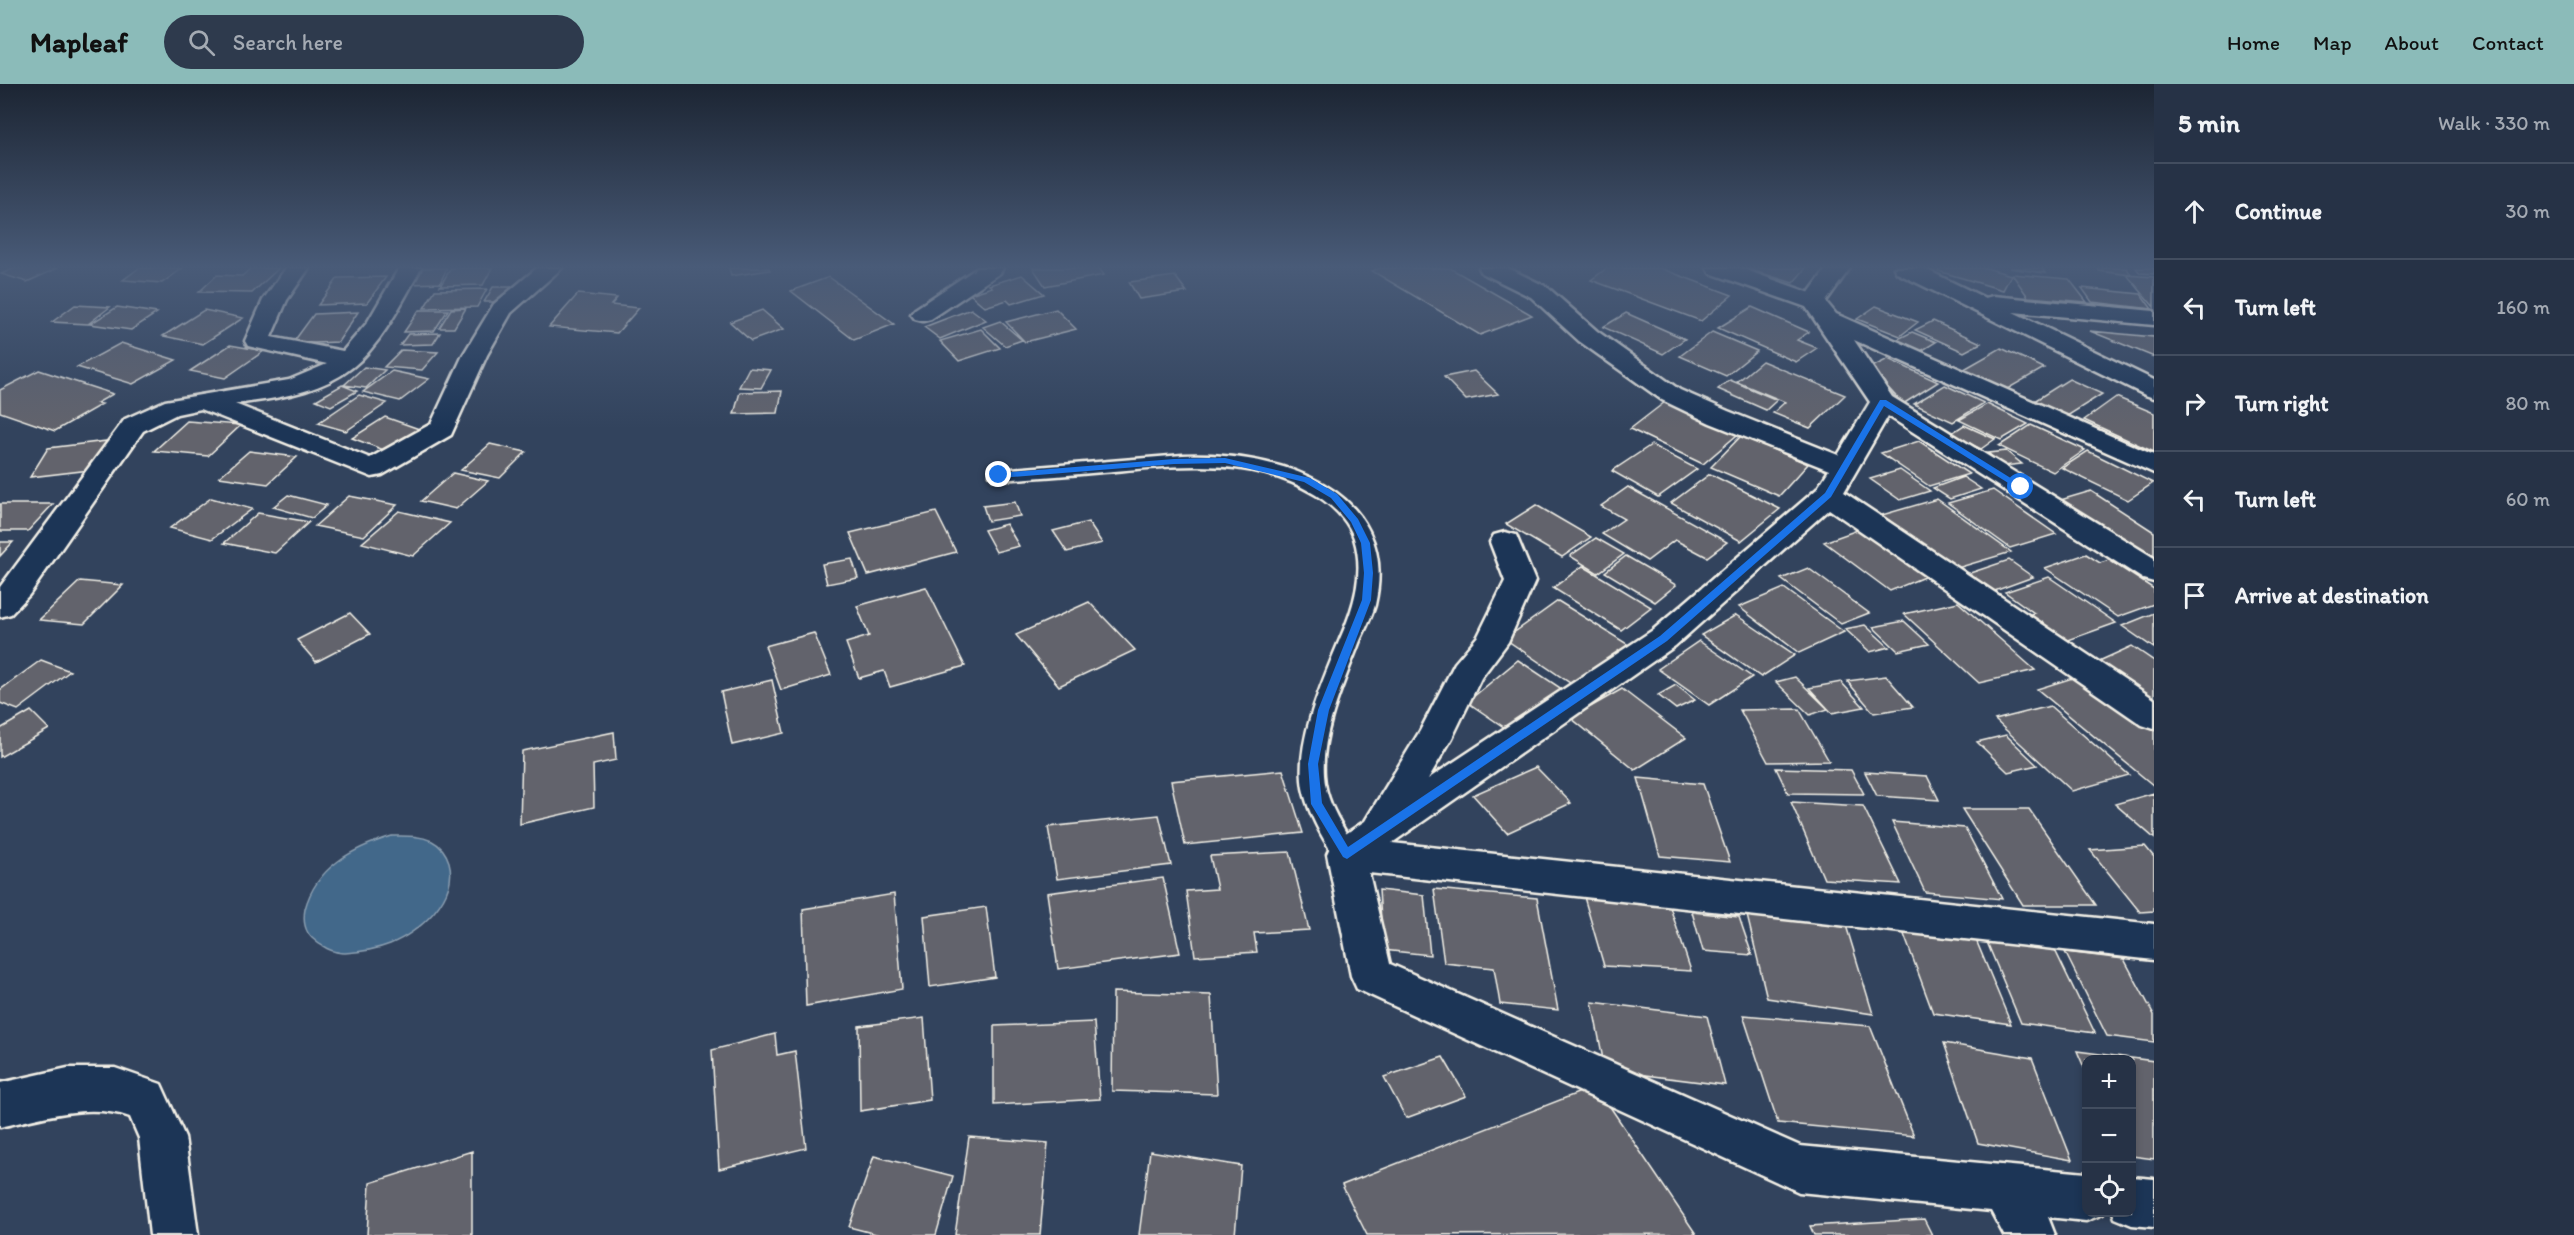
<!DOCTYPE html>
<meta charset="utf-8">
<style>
:root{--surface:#263246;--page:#2e3a4d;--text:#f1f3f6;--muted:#a4aab3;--line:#424d5f;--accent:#8bbbb9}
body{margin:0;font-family:Itim,sans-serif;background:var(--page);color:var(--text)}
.controls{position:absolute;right:18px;bottom:18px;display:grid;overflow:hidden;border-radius:12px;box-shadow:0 3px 9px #0003}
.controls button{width:54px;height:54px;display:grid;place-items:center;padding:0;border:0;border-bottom:2px solid var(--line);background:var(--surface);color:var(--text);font:30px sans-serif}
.stop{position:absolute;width:18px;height:18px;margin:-14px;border:4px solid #1a73e8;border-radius:50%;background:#fff}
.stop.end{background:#1a73e8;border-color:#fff;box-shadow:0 2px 6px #0008}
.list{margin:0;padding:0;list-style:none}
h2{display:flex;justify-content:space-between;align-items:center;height:78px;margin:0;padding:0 24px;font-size:26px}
h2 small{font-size:20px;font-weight:400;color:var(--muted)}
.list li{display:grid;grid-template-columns:39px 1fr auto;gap:18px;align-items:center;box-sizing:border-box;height:96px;padding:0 24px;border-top:2px solid var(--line)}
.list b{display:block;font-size:22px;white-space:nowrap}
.list em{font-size:20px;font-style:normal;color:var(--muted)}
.icon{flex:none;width:33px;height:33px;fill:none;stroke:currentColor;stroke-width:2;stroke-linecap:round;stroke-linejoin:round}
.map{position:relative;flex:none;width:2154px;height:1151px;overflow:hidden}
header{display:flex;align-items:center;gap:36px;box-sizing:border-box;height:84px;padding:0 30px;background:var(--accent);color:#111}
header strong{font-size:28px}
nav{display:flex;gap:33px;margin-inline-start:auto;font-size:21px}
.search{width:420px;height:54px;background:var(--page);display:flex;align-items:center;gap:15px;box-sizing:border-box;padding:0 21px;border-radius:33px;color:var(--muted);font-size:22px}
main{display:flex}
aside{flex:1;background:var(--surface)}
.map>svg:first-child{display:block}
</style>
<header>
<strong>Mapleaf</strong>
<div class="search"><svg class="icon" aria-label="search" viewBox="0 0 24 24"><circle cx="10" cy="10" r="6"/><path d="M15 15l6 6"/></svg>Search here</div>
<nav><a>Home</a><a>Map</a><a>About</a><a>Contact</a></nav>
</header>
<main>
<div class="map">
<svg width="2154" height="1151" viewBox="0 0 2154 1151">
<rect width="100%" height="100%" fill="#32435d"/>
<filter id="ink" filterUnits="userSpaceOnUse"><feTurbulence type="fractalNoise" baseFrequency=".0167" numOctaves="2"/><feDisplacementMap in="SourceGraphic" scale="12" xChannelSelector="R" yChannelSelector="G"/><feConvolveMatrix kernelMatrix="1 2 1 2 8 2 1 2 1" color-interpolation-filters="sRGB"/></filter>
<g filter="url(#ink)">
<!-- water -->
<path fill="#43678a" stroke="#8a9eb0" stroke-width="1.5" d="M 392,752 C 406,752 419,751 432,757 C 440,761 446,769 449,778 C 459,813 419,849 390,860 C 375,866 360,868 345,869 C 333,869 320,862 312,854 C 305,847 303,836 305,825 C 316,783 353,764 392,752 Z"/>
<!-- building -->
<path fill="#62646c" stroke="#f4f1e8" stroke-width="1.5" d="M 15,184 L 58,184 L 27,198 L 1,190 Z
M 139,184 L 183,184 L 162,199 L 123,196 Z
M 251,184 L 279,184 L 252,209 L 199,208 L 217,191 L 242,192 Z
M 421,184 L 447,184 L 440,199 L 411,200 Z
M 451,184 L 492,184 L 483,201 L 440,202 Z
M 729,184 L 769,184 L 770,186 L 731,192 Z
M 1033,184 L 1099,184 L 1104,191 L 1045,202 Z
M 1380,184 L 1450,184 L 1532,231 L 1480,251 L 1372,187 Z
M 1607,184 L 1660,184 L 1732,211 L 1701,237 L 1591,196 Z
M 1745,184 L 1806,184 L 1793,199 Z
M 1939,184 L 1986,184 L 2011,191 L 2003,206 L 1938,187 Z
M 2009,184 L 2042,184 L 2045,189 Z
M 2098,184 L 2127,184 L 2131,191 L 2099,187 Z
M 2136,184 L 2154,184 L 2154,190 L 2140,189 Z
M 2012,190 L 2069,195 L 2087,218 L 2028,213 Z
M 1022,191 L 1044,210 L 1011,220 L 1007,216 L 985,223 L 970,210 L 992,203 L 989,201 Z
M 2127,191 L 2154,193 L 2154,223 Z
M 1175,192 L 1187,208 L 1139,215 L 1129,198 Z
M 386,193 L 367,219 L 318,221 L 338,194 Z
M 829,193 L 894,240 L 854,256 L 791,207 Z
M 493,203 L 512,203 L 504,218 L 484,218 Z
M 2082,204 L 2141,210 L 2152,225 L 2092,218 Z
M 487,205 L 477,223 L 424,224 L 435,206 Z
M 578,210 L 617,214 L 611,221 L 639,224 L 617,249 L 549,243 Z
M 75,221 L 110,223 L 88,240 L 52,238 Z
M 1876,222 L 1918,238 L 1900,252 L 1857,235 Z
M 117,223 L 157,229 L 131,246 L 90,240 Z
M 1752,223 L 1809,248 L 1797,256 L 1817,264 L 1796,278 L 1718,244 Z
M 466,224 L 454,244 L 439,244 L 451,225 Z
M 971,225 L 986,236 L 940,255 L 924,243 Z
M 1056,225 L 1076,245 L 1025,258 L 1006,238 Z
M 204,226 L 243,234 L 203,260 L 163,252 Z
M 419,226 L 448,226 L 434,247 L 404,248 Z
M 762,226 L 784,245 L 751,257 L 730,238 Z
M 358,228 L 338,258 L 292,260 L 314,230 Z
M 1626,229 L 1685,255 L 1663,270 L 1603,243 Z
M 1000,237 L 1022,256 L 1005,262 L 983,243 Z
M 1933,237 L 1981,259 L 1964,268 L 1915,246 Z
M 981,245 L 1000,264 L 959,277 L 940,257 Z
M 2090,247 L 2154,253 L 2154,273 Z
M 1712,248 L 1757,267 L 1726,292 L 1680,272 Z
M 1912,248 L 1936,258 L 1918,269 L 1894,257 Z
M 440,249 L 433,260 L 400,261 L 408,250 Z
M 121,259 L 176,276 L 133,300 L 77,283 Z
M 230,261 L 264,267 L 225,294 L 190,287 Z
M 2001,264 L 2044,284 L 2002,308 L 1959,288 Z
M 401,266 L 438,268 L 422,286 L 384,283 Z
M 1888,275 L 1938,298 L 1903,320 L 1870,284 Z
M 1762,277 L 1845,311 L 1810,344 L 1773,329 L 1785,318 L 1737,298 Z
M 364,283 L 385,286 L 366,304 L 344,301 Z
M 749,284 L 771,286 L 761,304 L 739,303 Z
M 39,286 L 113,310 L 97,319 L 102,320 L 55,347 L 0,328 L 0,306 Z
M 392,287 L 429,295 L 400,317 L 363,308 Z
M 1474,287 L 1498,310 L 1466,316 L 1444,293 Z
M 2069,295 L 2102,310 L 2064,334 L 2031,319 Z
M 1730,296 L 1777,316 L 1766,326 L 1718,305 Z
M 342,301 L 357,307 L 331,322 L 316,316 Z
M 1945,301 L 1984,319 L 1953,338 L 1914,320 Z
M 782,307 L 778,329 L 734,330 L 740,308 Z
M 359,311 L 387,319 L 346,347 L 318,339 Z
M 2116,313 L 2154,329 L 2154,368 L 2084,336 Z
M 1665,318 L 1737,351 L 1703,380 L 1630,345 Z
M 1987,320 L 2028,340 L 2001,356 L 1959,336 Z
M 385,333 L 422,346 L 389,368 L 352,354 Z
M 187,337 L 241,341 L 208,372 L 154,367 Z
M 1964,341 L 1995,355 L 1981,365 L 1950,350 Z
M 2031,341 L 2085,366 L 2053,388 L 1999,362 Z
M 1741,352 L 1808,380 L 1779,412 L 1711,383 Z
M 107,357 L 90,386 L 30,393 L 48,364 Z
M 1919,357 L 1969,390 L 1929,402 L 1881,369 Z
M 490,360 L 526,368 L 500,394 L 461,386 Z
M 1651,361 L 1697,385 L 1658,413 L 1612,387 Z
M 249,367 L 297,373 L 268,400 L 219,393 Z
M 2006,367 L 2022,380 L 2003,382 L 1988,369 Z
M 2088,367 L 2153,399 L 2128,416 L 2062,384 Z
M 1900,386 L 1930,407 L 1900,416 L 1870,395 Z
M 453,389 L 488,397 L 456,425 L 421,417 Z
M 1710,390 L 1780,425 L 1741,457 L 1671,419 Z
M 1963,393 L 1981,405 L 1950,415 L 1933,404 Z
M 1628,403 L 1727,458 L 1707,473 L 1675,456 L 1647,477 L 1602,450 L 1624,435 L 1601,422 Z
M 1993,406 L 2056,450 L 2010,464 L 1948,419 Z
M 2091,407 L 2154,448 L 2154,482 L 2057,417 Z
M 288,411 L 327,421 L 312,434 L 273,423 Z
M 349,412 L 397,421 L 364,452 L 315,442 Z
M 211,414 L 252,425 L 212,455 L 170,444 Z
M 1937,415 L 2011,468 L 1954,485 L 1882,431 Z
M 1015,418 L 1020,432 L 988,437 L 983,422 Z
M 0,420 L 53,420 L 28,447 L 0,447 Z
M 1536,421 L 1591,453 L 1562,473 L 1506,440 Z
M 399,427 L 450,439 L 413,472 L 362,459 Z
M 936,428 L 956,468 L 868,491 L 850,449 Z
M 258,429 L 309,438 L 275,469 L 224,459 Z
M 1088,438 L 1102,459 L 1067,468 L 1053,447 Z
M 1006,440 L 1019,462 L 996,468 L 984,446 Z
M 1863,444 L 1929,491 L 1890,507 L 1824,458 Z
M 1596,454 L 1624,470 L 1598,489 L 1570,472 Z
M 0,458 L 13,458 L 0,472 Z
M 2086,470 L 2100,479 L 2109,476 L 2154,505 L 2154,520 L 2118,533 L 2045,484 Z
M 1626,472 L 1676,501 L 1655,518 L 1605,488 Z
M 852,475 L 858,494 L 827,500 L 822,480 Z
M 2009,476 L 2033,493 L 1992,508 L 1967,490 Z
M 1583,482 L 1651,523 L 1621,546 L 1553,504 Z
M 1808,484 L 1869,529 L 1841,540 L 1781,495 Z
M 2049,493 L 2116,539 L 2063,558 L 2027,531 L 2034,529 L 2005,508 Z
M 80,497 L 123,501 L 84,540 L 39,536 Z
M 926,503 L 965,582 L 890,603 L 884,587 L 859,594 L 846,559 L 869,552 L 857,522 Z
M 1784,504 L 1844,548 L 1799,569 L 1739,523 Z
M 1558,517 L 1632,563 L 1579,605 L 1505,555 Z
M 1089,518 L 1135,566 L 1059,602 L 1016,551 Z
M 1958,518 L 2035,586 L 1979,599 L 1904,530 Z
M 350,529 L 370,550 L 316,578 L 297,556 Z
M 2154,529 L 2154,564 L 2122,542 Z
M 1736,531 L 1795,571 L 1761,593 L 1701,551 Z
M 1904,537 L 1929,560 L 1898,567 L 1873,543 Z
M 1865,541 L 1889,563 L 1870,568 L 1845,545 Z
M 814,549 L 831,591 L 781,606 L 765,562 Z
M 1699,557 L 1752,593 L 1709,621 L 1658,585 Z
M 2132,562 L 2154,577 L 2154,617 L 2097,578 Z
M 41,576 L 70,587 L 18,626 L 0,619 L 0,606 Z
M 1518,576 L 1568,609 L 1517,652 L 1467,618 Z
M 2082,591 L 2154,647 L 2154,702 L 2037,605 Z
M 1886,592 L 1913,623 L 1874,629 L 1847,597 Z
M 1795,593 L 1828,625 L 1810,631 L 1776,598 Z
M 772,596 L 784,649 L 732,661 L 721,608 Z
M 1841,598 L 1864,623 L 1832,629 L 1809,604 Z
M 1676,601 L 1695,616 L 1676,625 L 1658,611 Z
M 1622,605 L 1686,654 L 1635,686 L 1571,634 Z
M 2050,622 L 2129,691 L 2072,707 L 1995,636 Z
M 1799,625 L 1829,677 L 1768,678 L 1740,626 Z
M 31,627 L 49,645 L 0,673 L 0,645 Z
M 614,648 L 616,676 L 593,681 L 594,723 L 520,740 L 522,667 Z
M 2006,651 L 2037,681 L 2008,688 L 1977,658 Z
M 1536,683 L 1571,719 L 1507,749 L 1473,711 Z
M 1776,684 L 1851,686 L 1864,710 L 1788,709 Z
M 1283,686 L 1303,749 L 1185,761 L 1171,697 Z
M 1865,688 L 1927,692 L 1939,716 L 1877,712 Z
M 1638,694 L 1703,700 L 1730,778 L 1660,772 Z
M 2154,709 L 2154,754 L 2115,720 Z
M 1791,718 L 1863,722 L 1901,800 L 1824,795 Z
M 1962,725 L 2029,725 L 2096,821 L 2023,821 Z
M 1159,731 L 1171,781 L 1057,795 L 1048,743 Z
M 1892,738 L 1965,744 L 2002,815 L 1925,808 Z
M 2145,762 L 2154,773 L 2154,827 L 2140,828 L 2090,766 Z
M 1290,768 L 1309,846 L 1254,849 L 1257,868 L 1195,872 L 1186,807 L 1217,805 L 1210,772 Z
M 1163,794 L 1180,869 L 1058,885 L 1047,809 Z
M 1434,805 L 1537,814 L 1558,926 L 1500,920 L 1494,884 L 1444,879 Z
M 1379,806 L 1424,811 L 1430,871 L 1383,866 Z
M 894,810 L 902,905 L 806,922 L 803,825 Z
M 1584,813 L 1668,817 L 1691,887 L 1604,882 Z
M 986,823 L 995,893 L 930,903 L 924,832 Z
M 1745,823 L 1845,838 L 1873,930 L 1767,914 Z
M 1692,828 L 1739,833 L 1752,871 L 1703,867 Z
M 1902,845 L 1976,856 L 2011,940 L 1933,929 Z
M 1984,851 L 2052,860 L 2095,949 L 2021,939 Z
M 2065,868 L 2124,875 L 2154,931 L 2154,958 L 2107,952 Z
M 1113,908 L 1211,911 L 1217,1010 L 1112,1007 Z
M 1592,918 L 1707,932 L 1725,1001 L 1605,986 Z
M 1743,931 L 1870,942 L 1914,1052 L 1778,1039 Z
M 924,934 L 930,1016 L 860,1027 L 859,942 Z
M 1094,938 L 1100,1015 L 994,1021 L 994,942 Z
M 775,950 L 777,971 L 795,967 L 806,1064 L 719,1085 L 712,966 Z
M 1944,959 L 2032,974 L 2072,1076 L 1978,1059 Z
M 2077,967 L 2154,977 L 2154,1075 L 2132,1072 L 2132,976 L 2086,976 L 2086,988 Z
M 1443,973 L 1466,1012 L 1406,1034 L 1384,993 Z
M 1596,1002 L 1696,1150 L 1367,1151 L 1342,1101 Z
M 969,1053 L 1048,1059 L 1040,1151 L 955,1151 Z
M 472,1067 L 472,1151 L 367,1151 L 370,1099 Z
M 1150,1067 L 1241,1082 L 1235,1151 L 1139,1151 Z
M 874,1072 L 953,1092 L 936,1151 L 880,1151 L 849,1143 Z
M 1924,1135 L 1932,1151 L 1814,1151 L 1810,1142 Z"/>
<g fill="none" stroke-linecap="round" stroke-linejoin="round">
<defs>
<path id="lane" d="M 1183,371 C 1274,367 1402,403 1375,521 C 1371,535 1364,547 1359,559 C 1344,599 1321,647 1324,691 C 1326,722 1345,744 1358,770 L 1355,777 C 1339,783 1335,774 1328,762 C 1317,744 1307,724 1303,704 C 1295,658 1323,596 1340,555 C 1354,523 1365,489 1354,454 C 1348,436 1332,421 1316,411 C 1251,371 1175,382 1103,388 C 1069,391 1034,394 999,396 L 993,395 L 990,391 L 993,387 L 999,386 Z"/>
<path id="street" d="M 286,184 L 309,184 L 287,216 L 271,253 L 343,267 L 367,239 L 399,184 L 421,184 C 368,283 351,306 235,320 L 370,374 L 431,340 L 463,271 L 494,220 L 537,184 L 562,184 L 511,229 L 487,271 L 451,351 L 382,391 L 372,393 L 201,325 L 177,330 L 143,347 L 29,511 L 11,530 L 0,533 L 0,503 L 125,335 L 165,317 L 289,296 L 327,280 L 248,262 L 245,257 L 263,216 Z
M 977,184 L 1003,184 L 1000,189 L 931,235 L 923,237 L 915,235 L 911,230 L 915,225 Z
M 1479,184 L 1508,184 L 1547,203 L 1597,247 L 1680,306 L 1728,327 L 1838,371 L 1870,318 L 1806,223 L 1710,189 L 1707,184 L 1740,184 L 1822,213 L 1836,230 L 2154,371 L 2154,389 L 1854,256 L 1892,313 L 2154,474 L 2154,498 L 2143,495 L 1888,332 L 1844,408 L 2154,615 L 2154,645 L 2142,641 L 1829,425 L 1675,562 L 1392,759 L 2154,840 L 2154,876 L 1369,789 L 1390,880 L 1800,1062 L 2086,1089 L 2086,1128 L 2103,1130 L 2086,1137 L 2048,1133 L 2055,1151 L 2004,1151 L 1991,1127 L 1799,1108 L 1357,905 L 1351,892 L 1327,770 L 1332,759 L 1365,737 L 1420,647 L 1455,579 L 1478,552 L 1505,497 L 1490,458 L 1494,451 L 1505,448 L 1516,451 L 1535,497 L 1508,558 L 1481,594 L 1452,654 L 1428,695 L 1653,546 L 1817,405 L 1829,386 L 1710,339 L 1662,316 L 1579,257 L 1531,213 L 1482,189 Z
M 68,984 L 115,984 L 161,1000 L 185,1053 L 198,1151 L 150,1151 L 139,1054 L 130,1033 C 88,1018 42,1034 0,1043 L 0,999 Z
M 2132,1093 L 2154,1095 L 2154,1143 L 2132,1141 L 2115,1134 L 2113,1128 L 2132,1128 Z"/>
<path id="secondary" d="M 1827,184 L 1850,184 L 1822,223 L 1814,225 L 1806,223 L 1802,218 Z
M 1894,184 L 1923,184 L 1985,214 L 1993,212 L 2154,227 L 2154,241 L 2013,228 L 2154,296 L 2154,314 L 2145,311 L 1897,189 Z"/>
</defs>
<!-- lane casing -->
<use href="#lane" stroke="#f4f1e8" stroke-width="5"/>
<!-- street casing -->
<use href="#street" stroke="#f4f1e8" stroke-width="5"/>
<!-- secondary casing -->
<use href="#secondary" stroke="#f4f1e8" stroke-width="5"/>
<!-- lane -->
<use href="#lane" fill="#1d3557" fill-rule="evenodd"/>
<!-- street -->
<use href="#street" fill="#1d3557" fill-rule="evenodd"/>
<!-- secondary -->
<use href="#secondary" fill="#1d3557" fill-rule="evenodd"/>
</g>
</g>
<!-- sky -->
<linearGradient id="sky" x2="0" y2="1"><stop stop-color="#1c2533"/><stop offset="0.53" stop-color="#495b78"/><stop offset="1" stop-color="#495b78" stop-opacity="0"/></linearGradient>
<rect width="2154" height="345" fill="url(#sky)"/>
<!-- route -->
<path fill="#1a73e8" d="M 1880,316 L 1886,316 L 2025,403 L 2018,405 L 1884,322 L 1831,413 L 1667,557 L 1347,775 L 1343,773 L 1311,720 L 1308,680 L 1318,626 L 1362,516 L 1364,489 L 1361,459 L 1351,438 L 1331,414 L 1304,398 L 1225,379 L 1174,380 L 999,394 L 995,391 L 999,389 L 1174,375 L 1225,374 L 1310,394 L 1337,410 L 1358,435 L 1370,459 L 1373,489 L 1371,516 L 1329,626 L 1318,680 L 1322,719 L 1348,763 L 1660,552 L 1825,409 Z"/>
</svg>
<div class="controls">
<button>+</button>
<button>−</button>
<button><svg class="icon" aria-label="locate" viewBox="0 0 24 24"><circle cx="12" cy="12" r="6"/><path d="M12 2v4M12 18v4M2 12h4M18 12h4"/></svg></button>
</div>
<div class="stop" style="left:2021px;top:403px"></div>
<div class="stop end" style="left:999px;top:391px"></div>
</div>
<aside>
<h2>5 min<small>Walk · 330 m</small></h2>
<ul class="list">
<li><svg class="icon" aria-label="ahead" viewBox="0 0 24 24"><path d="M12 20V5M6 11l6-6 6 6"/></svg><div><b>Continue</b></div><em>30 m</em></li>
<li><svg class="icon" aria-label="left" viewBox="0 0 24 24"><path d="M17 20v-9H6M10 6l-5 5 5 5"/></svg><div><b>Turn left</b></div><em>160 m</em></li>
<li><svg class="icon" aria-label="right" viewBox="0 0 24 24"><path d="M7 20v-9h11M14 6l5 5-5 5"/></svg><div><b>Turn right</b></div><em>80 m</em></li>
<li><svg class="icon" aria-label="left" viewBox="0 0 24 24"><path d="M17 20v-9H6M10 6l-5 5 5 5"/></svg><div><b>Turn left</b></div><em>60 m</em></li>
<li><svg class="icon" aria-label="arrive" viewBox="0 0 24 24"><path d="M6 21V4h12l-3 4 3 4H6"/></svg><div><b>Arrive at destination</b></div></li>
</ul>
</aside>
</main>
